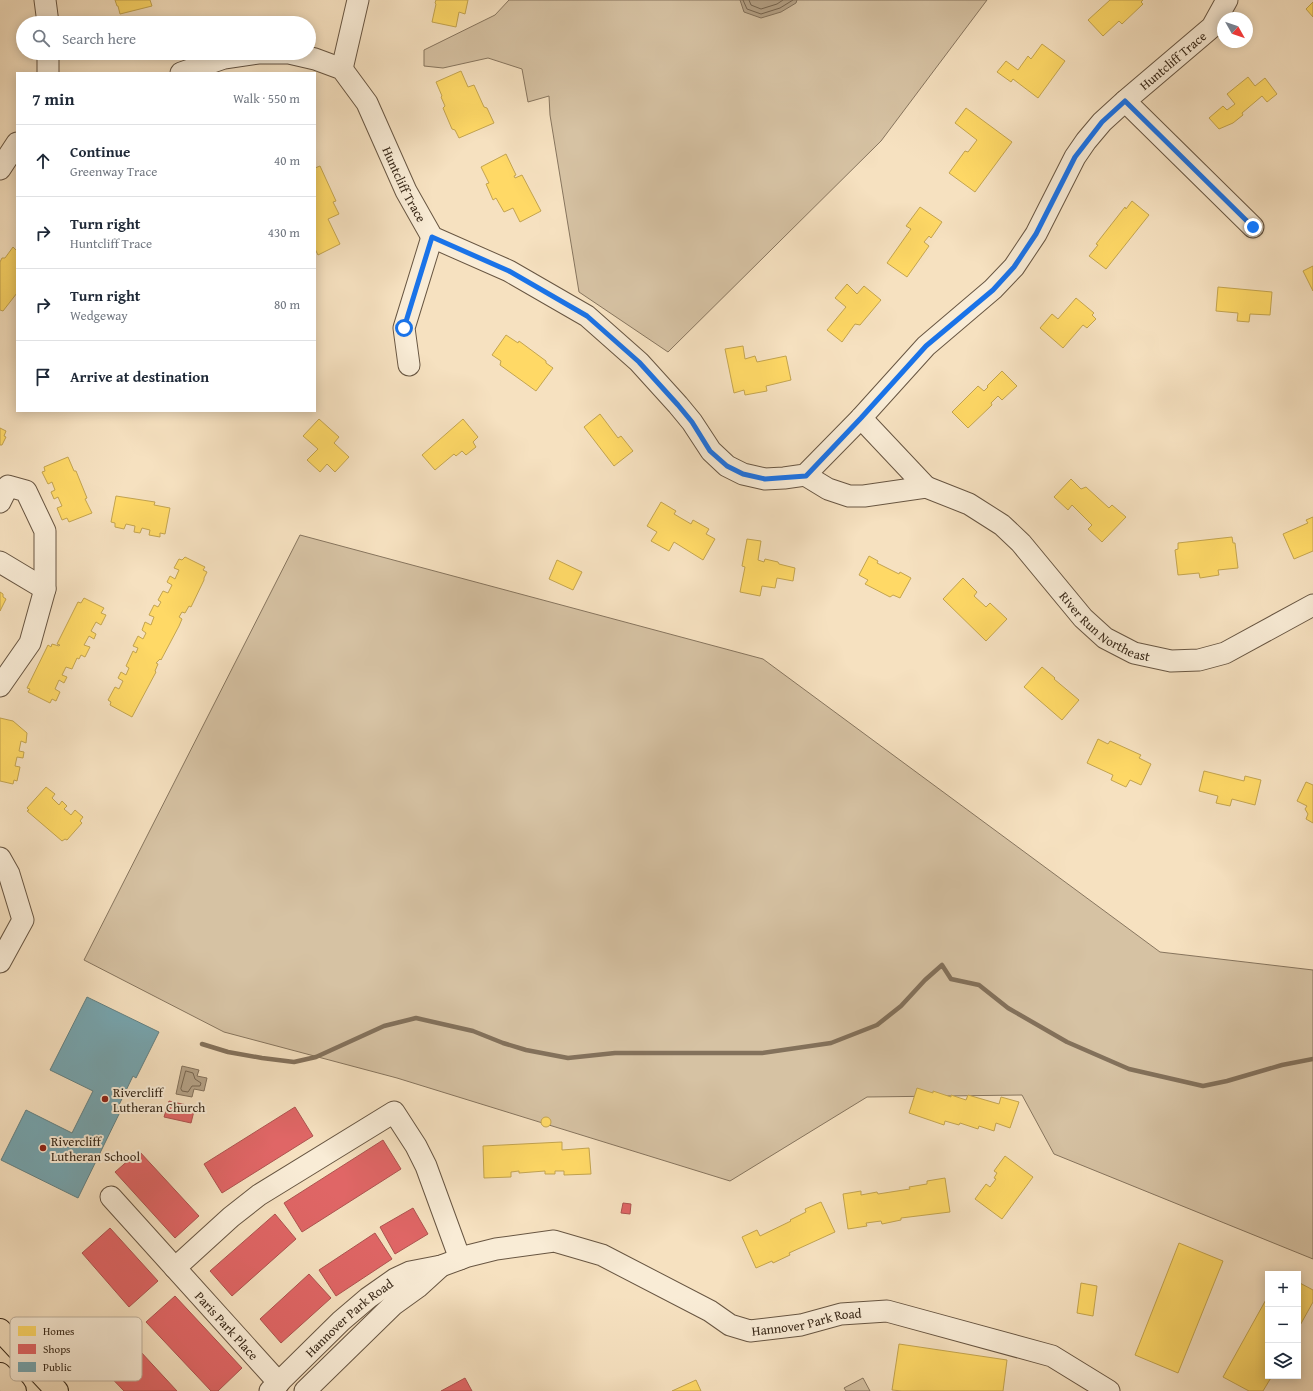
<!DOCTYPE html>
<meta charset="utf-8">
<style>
:root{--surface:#fff;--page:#f2f2f3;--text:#1f2937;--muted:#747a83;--line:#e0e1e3}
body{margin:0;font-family:"Gentium Book Plus",serif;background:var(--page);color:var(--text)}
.controls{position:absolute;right:12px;bottom:12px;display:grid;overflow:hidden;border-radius:0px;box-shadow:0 2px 10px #0003}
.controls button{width:36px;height:36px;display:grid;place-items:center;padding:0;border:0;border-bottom:1px solid var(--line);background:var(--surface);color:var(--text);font:20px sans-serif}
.compass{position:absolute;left:1217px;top:12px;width:36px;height:36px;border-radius:50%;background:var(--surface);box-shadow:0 2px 10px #0003;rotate:130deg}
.stop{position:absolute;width:12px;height:12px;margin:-9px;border:3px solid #1a73e8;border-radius:50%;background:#fff}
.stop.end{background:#1a73e8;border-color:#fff;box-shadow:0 1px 4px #0008}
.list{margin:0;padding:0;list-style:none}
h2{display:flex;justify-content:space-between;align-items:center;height:52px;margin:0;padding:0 16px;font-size:17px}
h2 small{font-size:13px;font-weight:400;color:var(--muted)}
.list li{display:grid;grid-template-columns:26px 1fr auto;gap:12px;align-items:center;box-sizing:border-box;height:72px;padding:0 16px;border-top:1px solid var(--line)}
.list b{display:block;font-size:15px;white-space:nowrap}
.list p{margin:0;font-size:13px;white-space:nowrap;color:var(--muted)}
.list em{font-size:13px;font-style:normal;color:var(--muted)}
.icon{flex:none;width:22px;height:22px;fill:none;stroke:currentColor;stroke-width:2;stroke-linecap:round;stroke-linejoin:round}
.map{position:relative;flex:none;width:1313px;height:1391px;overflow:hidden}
.search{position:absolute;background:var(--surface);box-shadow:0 2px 10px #0003;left:16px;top:16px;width:300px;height:44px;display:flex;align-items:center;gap:10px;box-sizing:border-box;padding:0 14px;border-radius:22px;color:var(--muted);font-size:15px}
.panel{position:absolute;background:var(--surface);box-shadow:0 2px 10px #0003;left:16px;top:72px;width:300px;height:340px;border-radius:0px}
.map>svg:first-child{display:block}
</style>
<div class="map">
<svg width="1313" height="1391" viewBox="0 0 1313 1391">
<rect width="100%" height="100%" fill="#f6e1c0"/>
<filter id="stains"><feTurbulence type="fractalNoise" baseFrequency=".005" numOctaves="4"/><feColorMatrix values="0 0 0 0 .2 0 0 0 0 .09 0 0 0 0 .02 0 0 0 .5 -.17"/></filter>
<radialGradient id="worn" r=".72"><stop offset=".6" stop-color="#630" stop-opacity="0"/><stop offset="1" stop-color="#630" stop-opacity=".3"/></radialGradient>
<!-- green -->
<path fill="#d6c2a3" stroke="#87755e" d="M 509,0 L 987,0 L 881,141 L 668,352 L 579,292 L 550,115 L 549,96 L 528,102 L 522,69 L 488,58 L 443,68 L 424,66 L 424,50 L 495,15 Z
M 300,535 L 763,659 L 1160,952 L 1313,970 L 1313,1259 L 1054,1154 L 1022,1095 L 867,1097 L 730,1181 L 397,1078 L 224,1032 L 84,960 Z
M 863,1378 L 870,1391 L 846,1391 L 844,1388 Z"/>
<!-- water -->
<path fill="#b5a287" stroke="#83715b" d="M 740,0 L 797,0 L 796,3 L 781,12 L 761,18 L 744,12 Z
M 182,1066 L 199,1070 L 197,1076 L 207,1078 L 204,1091 L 194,1089 L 192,1097 L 176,1094 Z"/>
<!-- homes -->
<path fill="#ffd966" stroke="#c3a44f" d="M 115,0 L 150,0 L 152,6 L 120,14 L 118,6 L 117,6 Z
M 436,0 L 468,0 L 465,14 L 459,12 L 456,27 L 432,22 L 436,4 L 435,3 Z
M 1110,0 L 1143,0 L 1141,2 L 1143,4 L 1122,24 L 1119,21 L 1103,36 L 1088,20 Z
M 1313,2 L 1313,17 L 1306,9 Z
M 1042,44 L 1065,61 L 1038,98 L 1013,79 L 1011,82 L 997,72 L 1006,61 L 1018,70 L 1028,56 L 1031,59 Z
M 461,71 L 468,87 L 474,85 L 484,107 L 487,108 L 494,123 L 459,138 L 455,130 L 452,129 L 443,108 L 445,106 L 441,97 L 442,96 L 436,82 Z
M 1248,77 L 1255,86 L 1265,78 L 1277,94 L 1267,102 L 1262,96 L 1242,113 L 1243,115 L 1233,123 L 1219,129 L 1209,118 L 1223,106 L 1227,110 L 1235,104 L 1227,94 Z
M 966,108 L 1012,142 L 975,192 L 949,173 L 965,151 L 968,152 L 977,140 L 955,123 Z
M 506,154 L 516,175 L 514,176 L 515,178 L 522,175 L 541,211 L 520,222 L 513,208 L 504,212 L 496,198 L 493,200 L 486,184 L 489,183 L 481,167 Z
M 320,166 L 336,201 L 333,202 L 339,214 L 328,219 L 340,244 L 318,255 L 315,249 L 315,168 Z
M 1132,201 L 1149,215 L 1106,269 L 1089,256 L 1098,245 L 1096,244 L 1125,207 L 1126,209 Z
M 920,207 L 942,222 L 931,238 L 929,236 L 924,242 L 929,246 L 907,277 L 887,263 L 911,229 L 906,226 Z
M 13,247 L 17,251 L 17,293 L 3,311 L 0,310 L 0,262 L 2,258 L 5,258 Z
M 1313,266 L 1313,291 L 1303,271 Z
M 847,284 L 857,294 L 864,286 L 881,300 L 860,325 L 855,324 L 842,342 L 827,330 L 846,307 L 835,298 Z
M 1218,287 L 1272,292 L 1270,315 L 1250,314 L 1249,322 L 1237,321 L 1238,313 L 1216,311 Z
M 1076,298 L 1094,313 L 1092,315 L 1096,319 L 1087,328 L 1083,325 L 1063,348 L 1040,328 L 1052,314 L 1058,319 Z
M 506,335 L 518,343 L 519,341 L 546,361 L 546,363 L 553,368 L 536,391 L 500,365 L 501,361 L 492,355 Z
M 743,346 L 745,359 L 755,356 L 757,362 L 786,356 L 791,380 L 766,386 L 767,391 L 745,395 L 744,390 L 734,393 L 725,349 Z
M 1002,371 L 1017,386 L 1002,400 L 998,396 L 991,403 L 992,405 L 968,428 L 952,412 L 978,386 L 984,391 L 988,387 L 987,386 Z
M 600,414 L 618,438 L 621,436 L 633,451 L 614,466 L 584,427 Z
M 319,419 L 339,437 L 334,443 L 349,457 L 335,472 L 327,464 L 320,472 L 307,460 L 318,449 L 303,436 Z
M 463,419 L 478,437 L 473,442 L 476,447 L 466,455 L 462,451 L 456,456 L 454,454 L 435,470 L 422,455 Z
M 0,428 L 6,431 L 4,436 L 6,437 L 2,445 L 0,445 Z
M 68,457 L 74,471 L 76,471 L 87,498 L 85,499 L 92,513 L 69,522 L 67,518 L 62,520 L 57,508 L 62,506 L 58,497 L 54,499 L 51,492 L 55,490 L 52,482 L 48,484 L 42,472 L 45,471 L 44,467 Z
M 1071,479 L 1081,489 L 1086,487 L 1109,508 L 1112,505 L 1126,517 L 1102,542 L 1088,529 L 1092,525 L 1072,505 L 1068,510 L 1054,497 Z
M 116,496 L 155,502 L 154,505 L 170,508 L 165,534 L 160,533 L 160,537 L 149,535 L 150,530 L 142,528 L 140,533 L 134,532 L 135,526 L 126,524 L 124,529 L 115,527 L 115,523 L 111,522 Z
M 661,502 L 676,511 L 674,514 L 691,524 L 693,520 L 709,529 L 706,534 L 715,539 L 703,560 L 674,542 L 669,551 L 651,541 L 657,532 L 647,526 Z
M 1313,517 L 1313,551 L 1294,559 L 1283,534 L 1308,523 L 1306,520 Z
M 1232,537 L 1233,543 L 1235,543 L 1238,568 L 1218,570 L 1219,575 L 1200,578 L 1199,573 L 1178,575 L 1175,550 L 1178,549 L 1178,543 Z
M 747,539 L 761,541 L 758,560 L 764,562 L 765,559 L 778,562 L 779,564 L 795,568 L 793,581 L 777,578 L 775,588 L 762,586 L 760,596 L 740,592 L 745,567 L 742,566 Z
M 869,556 L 878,561 L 877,563 L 899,574 L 900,572 L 911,578 L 900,598 L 893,595 L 890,597 L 865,584 L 868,580 L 859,575 Z
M 185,557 L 205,567 L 203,570 L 207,572 L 204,578 L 204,580 L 191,607 L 189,606 L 185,613 L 182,612 L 179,617 L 182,619 L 179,626 L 161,660 L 160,659 L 156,663 L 158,664 L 155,671 L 156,672 L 132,717 L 110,705 L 111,702 L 108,700 L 115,687 L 119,689 L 123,681 L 118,678 L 121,672 L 126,675 L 129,668 L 126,666 L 133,651 L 136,653 L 138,648 L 133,646 L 138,636 L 143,639 L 146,633 L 142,630 L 145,622 L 151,625 L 154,617 L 149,615 L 154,605 L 158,607 L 161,602 L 158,600 L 163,591 L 168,593 L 172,585 L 167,582 L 170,576 L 175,579 L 179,570 L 174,568 L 179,559 L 182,560 Z
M 557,560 L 582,572 L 573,590 L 549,579 Z
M 963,578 L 977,592 L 974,596 L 986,607 L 990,603 L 1007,619 L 986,641 L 943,599 Z
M 0,592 L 3,594 L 3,597 L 6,599 L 0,611 Z
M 84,598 L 104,608 L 101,613 L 106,615 L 101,625 L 96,622 L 91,631 L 96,634 L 94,639 L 89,636 L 84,645 L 90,647 L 85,657 L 81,655 L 79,659 L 77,658 L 72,669 L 66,667 L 62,675 L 67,677 L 64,683 L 59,680 L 55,689 L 60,692 L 56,701 L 52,699 L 50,703 L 28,692 L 30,689 L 27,688 L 48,645 L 51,647 L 52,644 L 59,646 L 60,645 L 57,644 L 78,602 L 81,603 Z
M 1042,667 L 1055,678 L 1054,679 L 1079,700 L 1062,720 L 1024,687 Z
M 0,718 L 13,721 L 27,733 L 26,743 L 21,741 L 19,751 L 24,752 L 23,758 L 17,757 L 15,766 L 20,767 L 17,781 L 14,780 L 13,784 L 0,781 Z
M 1098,739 L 1108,744 L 1110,741 L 1141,755 L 1139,758 L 1151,764 L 1141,785 L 1130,780 L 1126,787 L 1111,780 L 1113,775 L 1087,763 Z
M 1204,771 L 1244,781 L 1245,776 L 1261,780 L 1255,805 L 1232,799 L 1230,806 L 1216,803 L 1218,796 L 1199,791 Z
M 1306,782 L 1313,785 L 1313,823 L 1306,819 L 1308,814 L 1305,809 L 1307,806 L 1297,801 Z
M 46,787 L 55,794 L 52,798 L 59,805 L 62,801 L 67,806 L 64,809 L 71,815 L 75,810 L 83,817 L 80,821 L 82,823 L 67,840 L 65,839 L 62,841 L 27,811 L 29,810 L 27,808 Z
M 917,1088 L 933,1093 L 933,1091 L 951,1097 L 951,1095 L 966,1100 L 968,1095 L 999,1104 L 1001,1097 L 1019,1102 L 1010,1128 L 996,1123 L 994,1131 L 979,1126 L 978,1129 L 960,1123 L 959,1125 L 945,1121 L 944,1125 L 909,1113 Z
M541 1122a5 5 0 1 1 10 0a5 5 0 1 1-10 0Z
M 562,1142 L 562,1150 L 589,1148 L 591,1174 L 564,1175 L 564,1171 L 555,1171 L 555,1174 L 545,1174 L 545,1171 L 519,1173 L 519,1171 L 511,1172 L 511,1177 L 484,1178 L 483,1146 Z
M 1005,1156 L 1033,1177 L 1002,1219 L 975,1199 L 986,1184 L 990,1187 L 996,1179 L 994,1178 L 997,1173 L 994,1171 Z
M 945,1178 L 950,1212 L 901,1218 L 901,1220 L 882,1224 L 881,1221 L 866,1223 L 867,1226 L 848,1229 L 843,1194 L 861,1191 L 861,1195 L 877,1192 L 878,1194 L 910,1189 L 909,1187 L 927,1184 L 927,1181 Z
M 821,1202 L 835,1232 L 789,1253 L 790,1255 L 773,1263 L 772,1261 L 756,1268 L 742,1237 L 757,1230 L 760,1236 L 791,1221 L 790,1220 L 806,1212 L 805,1209 Z
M 1179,1243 L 1223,1261 L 1178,1373 L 1135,1355 Z
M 1298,1282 L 1313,1290 L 1313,1302 L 1298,1329 Z
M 1081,1283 L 1097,1286 L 1093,1316 L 1077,1313 Z
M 1268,1296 L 1268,1376 L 1272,1376 L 1263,1391 L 1249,1391 L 1223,1377 Z
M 899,1344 L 1007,1360 L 1003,1391 L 902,1391 L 892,1390 Z
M 696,1380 L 701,1391 L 672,1391 Z"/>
<!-- shops -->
<path fill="#e06666" stroke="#ae534f" d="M 169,1101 L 195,1107 L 191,1123 L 164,1117 Z
M 295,1107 L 313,1136 L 222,1193 L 204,1164 Z
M 383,1140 L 401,1169 L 302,1232 L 284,1203 Z
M 139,1151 L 199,1216 L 175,1238 L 115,1172 Z
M 623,1203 L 631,1204 L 630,1214 L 621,1213 Z
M 413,1208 L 428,1234 L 395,1254 L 380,1227 Z
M 275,1214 L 296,1239 L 232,1296 L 210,1271 Z
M 110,1228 L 158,1281 L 129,1307 L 82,1253 Z
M 375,1233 L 392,1259 L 336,1296 L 319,1270 Z
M 309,1274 L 331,1298 L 281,1343 L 260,1319 Z
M 175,1296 L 242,1368 L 218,1391 L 211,1391 L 146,1322 Z
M 128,1338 L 177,1391 L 124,1391 L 99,1365 Z
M 465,1378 L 472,1391 L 441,1391 Z"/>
<!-- public -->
<path fill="#76a5af" stroke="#638082" d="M 87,997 L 159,1032 L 136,1078 L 133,1076 L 118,1107 L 122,1108 L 78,1198 L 1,1160 L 26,1110 L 72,1133 L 93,1091 L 50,1070 Z"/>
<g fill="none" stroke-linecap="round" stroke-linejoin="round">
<!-- shore -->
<path stroke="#766550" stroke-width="1" d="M 743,0 L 747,9 L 761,14 L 780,8 L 793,0
M 749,0 L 751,5 L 761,9 L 777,4 L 783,0
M 186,1071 L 193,1073 L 195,1079 L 201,1083 L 200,1086 L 192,1086 L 188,1092 L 182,1091 L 181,1089 Z"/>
<!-- stream -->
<path stroke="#83715b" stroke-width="4.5" d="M 202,1044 L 228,1052 L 262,1058 L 294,1062 L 316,1057 L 384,1026 L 416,1018 L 473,1031 L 503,1043 L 526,1050 L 568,1058 L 615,1053 L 762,1053 L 831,1043 L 877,1025 L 901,1006 L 925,980 L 942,965 L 951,979 L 979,985 L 1008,1008 L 1067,1042 L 1129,1069 L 1203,1086 L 1227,1081 L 1282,1065 L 1313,1059"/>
<defs>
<g id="minor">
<path d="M 45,0 L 48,23"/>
<path d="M 342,69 L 358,0"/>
<path d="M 48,73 L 48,53"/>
<path id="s1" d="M 181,73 L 224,58 L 258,53 L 289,53 L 315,59 L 342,69 L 367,103 L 406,191 L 432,237 L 509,271 L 587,316 L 639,362 L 678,405 L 692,422 L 711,451 L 727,466 L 743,474 L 765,479 L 784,478 L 805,475 L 861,418 L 926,346 L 993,289 L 1014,267 L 1036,234 L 1075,157 L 1086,141 L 1102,122 L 1125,101 L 1212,27 L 1227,0"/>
<path d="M 1125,101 L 1253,227"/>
<path d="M 0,169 L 17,143"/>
<path d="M 409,365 L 404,328 L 432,237"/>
<path d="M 805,475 L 828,489 L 849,496 L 864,496 L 926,487 L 861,418"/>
<path id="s2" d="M 926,487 L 969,504 L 1002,525 L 1021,543 L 1083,618 L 1105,638 L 1134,653 L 1171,661 L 1199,660 L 1225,653 L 1313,605"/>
<path d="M 0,502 L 8,486 L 26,491 L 45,531 L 45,589 L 30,643 L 0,686"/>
<path d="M 0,562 L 45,589"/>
<path d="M 0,858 L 9,874 L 23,920 L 0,962"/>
<path id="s3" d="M 111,1197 L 279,1383"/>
<path d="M 175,1268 L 231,1217 L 259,1195 L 394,1112 L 416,1146 L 426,1166 L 460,1259"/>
<path id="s4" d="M 270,1391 L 341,1321 L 368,1298 L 395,1279 L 410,1272 L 441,1266 L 468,1256 L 496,1249 L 554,1241 L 602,1255 L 710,1311 L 730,1325 L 750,1331 L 801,1325 L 841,1314 L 887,1311 L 1052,1356 L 1109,1391"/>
<path d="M 305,1391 L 393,1305 L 418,1287 L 441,1266"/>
</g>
<path id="major" d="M 0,1330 L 57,1391
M 0,1374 L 15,1391"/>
</defs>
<!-- minor casing -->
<use href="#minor" stroke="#685642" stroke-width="23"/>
<!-- major casing -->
<use href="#major" stroke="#382818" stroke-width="24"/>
<!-- minor -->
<use href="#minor" stroke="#f9ecd6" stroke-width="21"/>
<!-- major -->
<use href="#major" stroke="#f6e1c0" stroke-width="22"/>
</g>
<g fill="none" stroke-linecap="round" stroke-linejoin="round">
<!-- route -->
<path stroke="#1a73e8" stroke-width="5" d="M 404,328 L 432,237 L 509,271 L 587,316 L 639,362 L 678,405 L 692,422 L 710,451 L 727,466 L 743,474 L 765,479 L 806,476 L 861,418 L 926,346 L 993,290 L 1014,267 L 1036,234 L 1075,157 L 1102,122 L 1125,101 L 1253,227"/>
</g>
<!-- markers -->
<g fill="#8f2418" stroke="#f9ecd6" stroke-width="1.5">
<circle cx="105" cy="1099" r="4"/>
<circle cx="43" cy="1148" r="4"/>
</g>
<g text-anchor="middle" stroke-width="4" stroke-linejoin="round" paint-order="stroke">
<!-- street labels -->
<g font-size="13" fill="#382818" stroke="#f9ecd6">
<text dy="5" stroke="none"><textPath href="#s1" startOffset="1378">Huntcliff Trace</textPath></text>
<text dy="5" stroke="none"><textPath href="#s1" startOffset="298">Huntcliff Trace</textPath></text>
<text dy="5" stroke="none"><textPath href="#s2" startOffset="232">River Run Northeast</textPath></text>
<text dy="5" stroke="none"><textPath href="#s4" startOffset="108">Hannover Park Road</textPath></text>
<text dy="5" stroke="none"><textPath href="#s4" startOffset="607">Hannover Park Road</textPath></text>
<text dy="5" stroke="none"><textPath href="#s3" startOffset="173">Paris Park Place</textPath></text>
</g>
<!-- poi labels -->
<g font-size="13" fill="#382818" stroke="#f9ecd6" text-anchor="start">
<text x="113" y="1097">Rivercliff<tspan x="113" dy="15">Lutheran Church</tspan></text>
<text x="51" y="1146">Rivercliff<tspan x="51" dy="15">Lutheran School</tspan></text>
</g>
</g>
<!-- legend -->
<rect x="10" y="1317" width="132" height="64" rx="6" fill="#f9ecd6" stroke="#bfb19d" stroke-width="1"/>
<rect x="18" y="1326" width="18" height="10" fill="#ffd966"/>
<rect x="18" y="1344" width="18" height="10" fill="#e06666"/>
<rect x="18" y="1362" width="18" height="10" fill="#76a5af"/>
<g font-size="11" fill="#382818">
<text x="43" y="1335">Homes</text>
<text x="43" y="1353">Shops</text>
<text x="43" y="1371">Public</text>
</g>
<rect width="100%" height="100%" filter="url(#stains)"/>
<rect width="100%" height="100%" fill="url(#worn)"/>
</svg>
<div class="controls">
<button>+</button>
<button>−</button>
<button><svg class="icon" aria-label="layers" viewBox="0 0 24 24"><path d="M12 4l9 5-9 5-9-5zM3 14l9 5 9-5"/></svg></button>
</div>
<svg class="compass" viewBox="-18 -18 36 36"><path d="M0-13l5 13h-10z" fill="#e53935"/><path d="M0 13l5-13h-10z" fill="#747a83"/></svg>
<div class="stop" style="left:404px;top:328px"></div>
<div class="stop end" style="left:1253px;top:227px"></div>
<div class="search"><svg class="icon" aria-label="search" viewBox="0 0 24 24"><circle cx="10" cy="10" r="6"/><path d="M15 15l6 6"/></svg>Search here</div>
<section class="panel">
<h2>7 min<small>Walk · 550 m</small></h2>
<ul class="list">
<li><svg class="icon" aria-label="ahead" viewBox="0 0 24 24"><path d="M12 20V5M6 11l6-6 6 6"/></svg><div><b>Continue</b><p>Greenway Trace</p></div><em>40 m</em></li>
<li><svg class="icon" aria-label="right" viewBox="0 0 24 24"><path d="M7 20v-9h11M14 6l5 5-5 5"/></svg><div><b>Turn right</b><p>Huntcliff Trace</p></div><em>430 m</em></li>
<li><svg class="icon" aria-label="right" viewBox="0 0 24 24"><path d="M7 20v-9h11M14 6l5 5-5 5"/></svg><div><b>Turn right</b><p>Wedgeway</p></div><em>80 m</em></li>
<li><svg class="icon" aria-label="arrive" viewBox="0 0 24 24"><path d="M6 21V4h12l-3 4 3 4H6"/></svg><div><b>Arrive at destination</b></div></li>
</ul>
</section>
</div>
